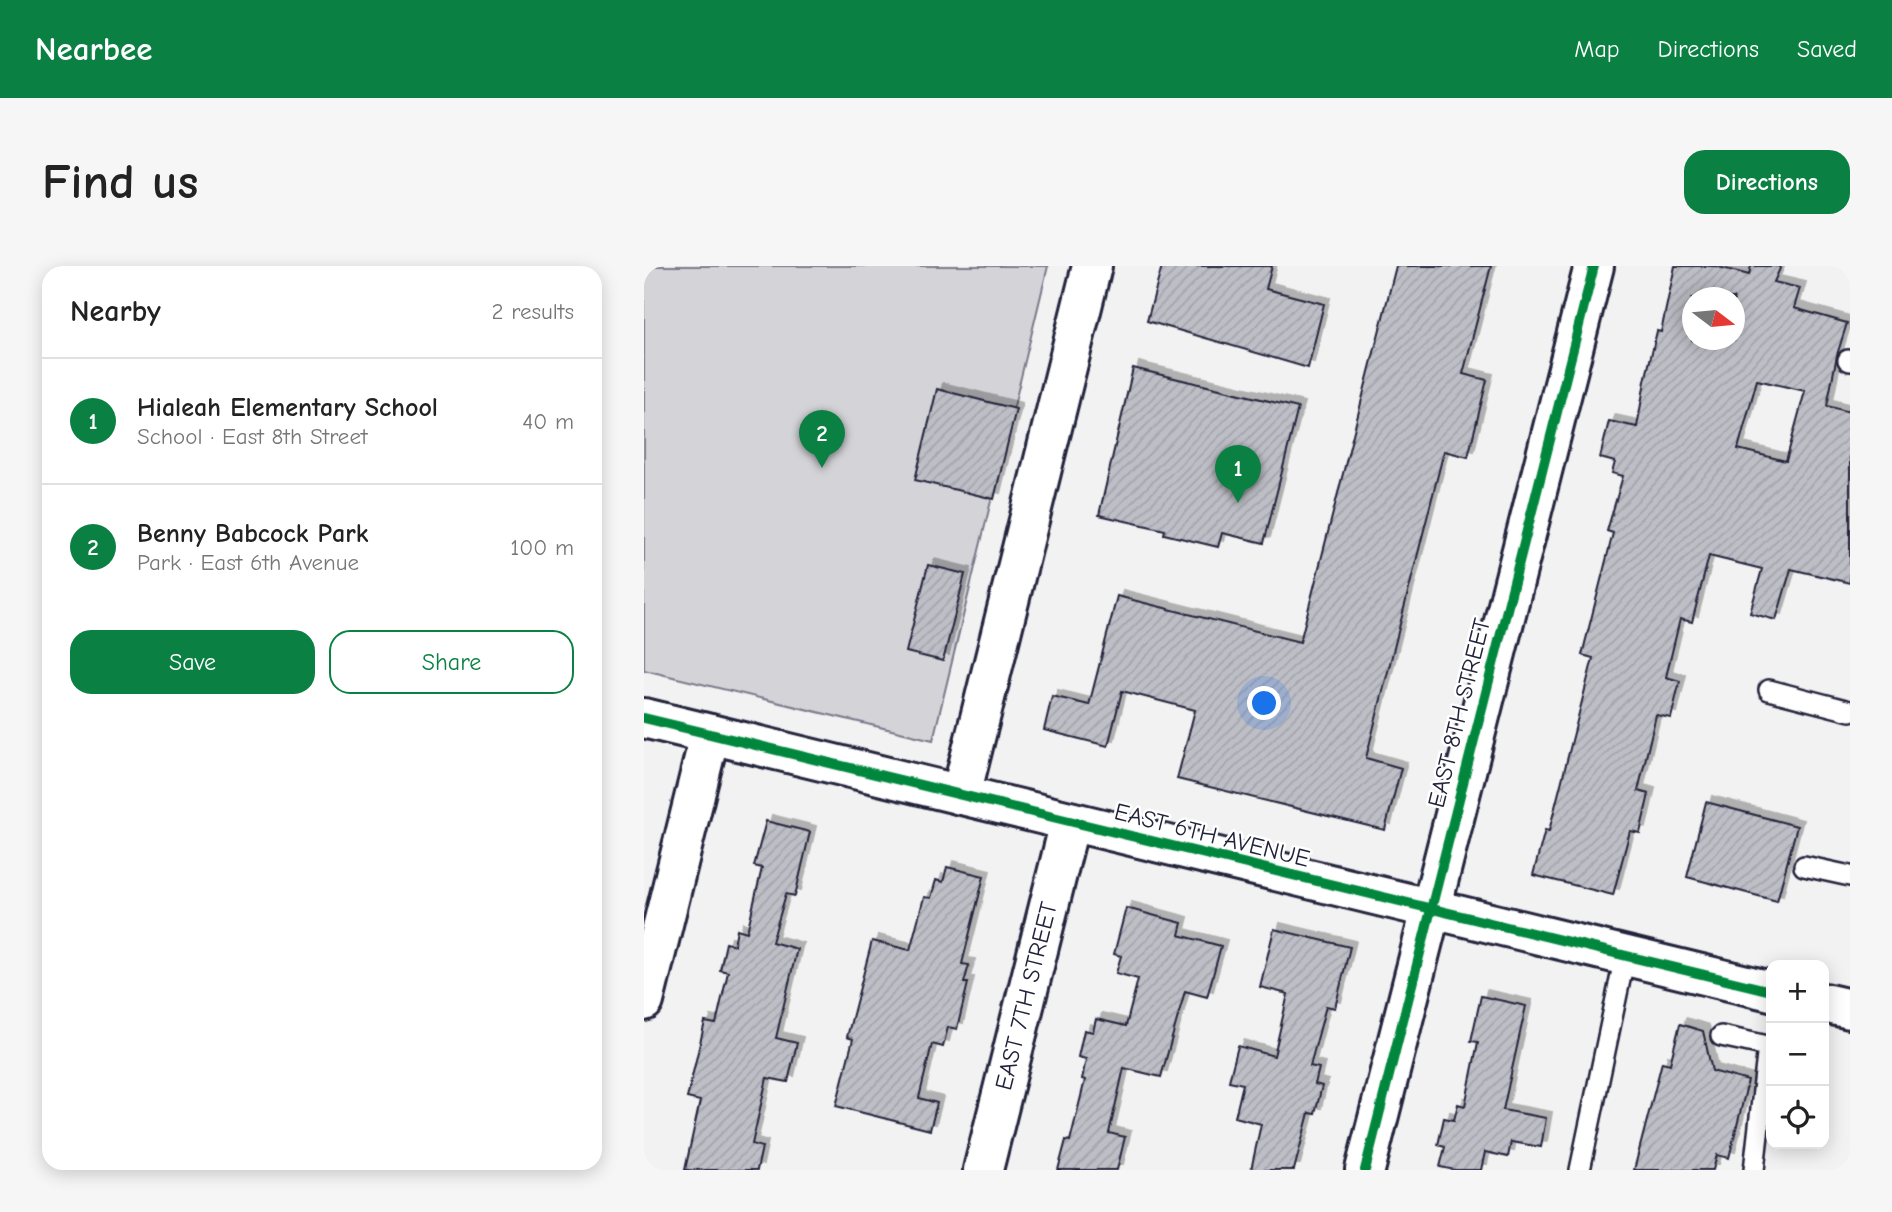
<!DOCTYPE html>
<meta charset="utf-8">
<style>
:root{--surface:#fff;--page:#f6f6f6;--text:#222;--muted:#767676;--line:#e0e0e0;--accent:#0b8043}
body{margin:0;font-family:"Comic Neue",sans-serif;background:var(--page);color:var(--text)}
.controls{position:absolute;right:21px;bottom:21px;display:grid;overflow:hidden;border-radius:14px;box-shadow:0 4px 18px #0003}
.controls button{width:63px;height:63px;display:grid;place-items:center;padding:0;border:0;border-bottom:2px solid var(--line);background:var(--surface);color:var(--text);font:35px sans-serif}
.compass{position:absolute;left:1038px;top:21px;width:63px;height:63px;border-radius:50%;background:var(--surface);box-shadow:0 4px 18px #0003;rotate:106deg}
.you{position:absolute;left:621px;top:438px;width:24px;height:24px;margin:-18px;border:5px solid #fff;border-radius:50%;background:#1a73e8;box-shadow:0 0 0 10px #1a73e833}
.badge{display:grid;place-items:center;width:46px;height:46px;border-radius:50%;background:var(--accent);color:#fff;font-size:23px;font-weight:700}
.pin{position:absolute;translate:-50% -58px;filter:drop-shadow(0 2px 4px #0008)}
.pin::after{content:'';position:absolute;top:37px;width:24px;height:21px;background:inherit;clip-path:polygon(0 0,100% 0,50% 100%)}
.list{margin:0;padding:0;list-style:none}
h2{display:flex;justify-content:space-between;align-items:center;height:91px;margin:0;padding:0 28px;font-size:30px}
h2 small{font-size:23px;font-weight:400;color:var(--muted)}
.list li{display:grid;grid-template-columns:46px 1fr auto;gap:21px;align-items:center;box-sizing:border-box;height:126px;padding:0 28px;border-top:2px solid var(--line)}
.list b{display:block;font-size:26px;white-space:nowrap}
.list p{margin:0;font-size:23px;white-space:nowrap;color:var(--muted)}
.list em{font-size:23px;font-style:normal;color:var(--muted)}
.actions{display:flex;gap:14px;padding:21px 28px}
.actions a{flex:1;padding:16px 0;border:2px solid var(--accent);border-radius:21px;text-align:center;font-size:24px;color:var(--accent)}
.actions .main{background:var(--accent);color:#fff}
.icon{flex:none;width:38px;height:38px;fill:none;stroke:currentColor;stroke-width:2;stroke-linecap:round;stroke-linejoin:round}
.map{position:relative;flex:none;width:1206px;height:904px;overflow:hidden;border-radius:21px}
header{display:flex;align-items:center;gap:42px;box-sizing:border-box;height:98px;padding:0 35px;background:var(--accent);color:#fff}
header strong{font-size:33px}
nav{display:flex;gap:38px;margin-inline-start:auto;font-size:24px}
.intro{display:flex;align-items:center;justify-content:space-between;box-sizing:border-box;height:168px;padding:0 42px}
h1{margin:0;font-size:49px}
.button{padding:18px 32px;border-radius:21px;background:var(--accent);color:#fff;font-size:24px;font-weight:700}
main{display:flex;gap:42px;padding:0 42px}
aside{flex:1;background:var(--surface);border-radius:21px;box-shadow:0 4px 18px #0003}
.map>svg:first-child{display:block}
</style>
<header>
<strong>Nearbee</strong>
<nav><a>Map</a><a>Directions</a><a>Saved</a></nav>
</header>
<div class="intro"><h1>Find us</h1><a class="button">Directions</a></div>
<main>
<aside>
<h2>Nearby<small>2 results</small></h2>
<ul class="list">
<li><span class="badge">1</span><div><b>Hialeah Elementary School</b><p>School · East 8th Street</p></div><em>40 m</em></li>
<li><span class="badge">2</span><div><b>Benny Babcock Park</b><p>Park · East 6th Avenue</p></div><em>100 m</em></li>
</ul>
<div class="actions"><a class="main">Save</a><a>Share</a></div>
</aside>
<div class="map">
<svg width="1206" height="904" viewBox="0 0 1206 904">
<defs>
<pattern id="building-hatch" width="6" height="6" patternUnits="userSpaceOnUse" patternTransform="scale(1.75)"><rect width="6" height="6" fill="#bebec6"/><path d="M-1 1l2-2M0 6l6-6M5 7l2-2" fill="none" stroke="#a3a3ab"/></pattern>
<filter id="shadow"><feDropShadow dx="6" dy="-6" stdDeviation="0" flood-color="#0004"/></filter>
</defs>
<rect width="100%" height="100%" fill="#f2f2f3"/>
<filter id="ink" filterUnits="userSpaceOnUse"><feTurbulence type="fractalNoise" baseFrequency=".0143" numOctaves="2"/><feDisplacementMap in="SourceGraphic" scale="14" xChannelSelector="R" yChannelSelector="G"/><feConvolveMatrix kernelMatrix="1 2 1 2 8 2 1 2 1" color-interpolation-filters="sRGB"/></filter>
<g filter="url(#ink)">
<!-- park -->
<path fill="#d3d3d8" stroke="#7a7a8a" stroke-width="2" d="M 0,0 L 404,0 L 289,474 L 0,404 Z"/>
<!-- building -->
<path fill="url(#building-hatch)" stroke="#22223b" stroke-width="2" fill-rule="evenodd" filter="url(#shadow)" d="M 518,0 L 628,0 L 622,23 L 680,38 L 664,102 L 503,55 Z
M 752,0 L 847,0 L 819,108 L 843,114 L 824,191 L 800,185 L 722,492 L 757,502 L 741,564 L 533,513 L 551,444 L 478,425 L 464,480 L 400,464 L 408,430 L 445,439 L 473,330 L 656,376 Z
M 1031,0 L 1071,0 L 1105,9 L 1107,0 L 1137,0 L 1130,16 L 1156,22 L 1150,42 L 1203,57 L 1193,89 L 1183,140 L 1206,146 L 1206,317 L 1147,303 L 1132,354 L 1106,347 L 1118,303 L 1065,290 L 1048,356 L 1036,353 L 1022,411 L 1036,415 L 1027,452 L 1012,449 L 994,525 L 1005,528 L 996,567 L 986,565 L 969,629 L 889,609 L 901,564 L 905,565 L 949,392 L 938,389 L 969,267 L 963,265 L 979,210 L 968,207 L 971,196 L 956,192 L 965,155 L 993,161 L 1001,115 L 1013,65 L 1017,66 ZM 1048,32 L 1090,32 L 1090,74 L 1048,74 ZM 1113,114 L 1161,125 L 1142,195 L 1094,183 Z
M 489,102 L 654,142 L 620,277 L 578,267 L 574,281 L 520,268 L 521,264 L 455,249 Z
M 293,123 L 372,143 L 350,233 L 271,214 Z
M 284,299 L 321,308 L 299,395 L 262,386 Z
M 1062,536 L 1153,560 L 1133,635 L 1043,611 Z
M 122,555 L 166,566 L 151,630 L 142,628 L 128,676 L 153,683 L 132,772 L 153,777 L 144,816 L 123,812 L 108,878 L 118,881 L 113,904 L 41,904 L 56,835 L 43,832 L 61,756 L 72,758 L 84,706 L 76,704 L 82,677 L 90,679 L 93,663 L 103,666 L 118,602 L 110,600 Z
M 303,601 L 340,610 L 318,698 L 325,699 L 320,717 L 324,717 L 313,763 L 304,761 L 299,781 L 288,778 L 275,832 L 293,837 L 286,864 L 192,840 L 209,773 L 203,771 L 228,675 L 266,684 L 280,631 L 287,632 L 292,614 L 299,616 Z
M 482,642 L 538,657 L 535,669 L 577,680 L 563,731 L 541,725 L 517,811 L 480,802 L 465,867 L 481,871 L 473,904 L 414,904 L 422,874 L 426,875 L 441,814 L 438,813 L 442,793 L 434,791 L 440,764 L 449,766 L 452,753 L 482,760 L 494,713 L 472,707 L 477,690 L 470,688 Z
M 630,663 L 706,681 L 691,742 L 682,740 L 666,800 L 675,802 L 671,818 L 678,820 L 671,848 L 665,847 L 650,904 L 607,904 L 617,858 L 591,851 L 599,818 L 585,815 L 594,780 L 630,790 L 644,728 L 616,721 Z
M 837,730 L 882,740 L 859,844 L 902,852 L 897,881 L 867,876 L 864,891 L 841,886 L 837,904 L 811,904 L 796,901 L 801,881 L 794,879 L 800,852 L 810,854 L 814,838 L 821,840 L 834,776 L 827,775 Z
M 1036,758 L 1059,765 L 1068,805 L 1104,815 L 1085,892 L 1073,889 L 1069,904 L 990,904 L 1018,796 L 1026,798 Z"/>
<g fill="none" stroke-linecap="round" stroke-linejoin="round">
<defs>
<path id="service" d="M 1204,94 L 1206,95
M 1125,424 L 1206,445
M 1160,600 L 1206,610
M 1077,770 L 1124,780 L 1110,904
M 936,904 L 981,690"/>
<path id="minor" d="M 317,529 L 448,0
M 0,735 L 66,468
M 339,904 L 426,556
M 721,904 L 950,0"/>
<path id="tertiary" d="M 0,452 L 1127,725
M 1180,737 L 1206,743"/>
</defs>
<!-- service casing -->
<use href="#service" stroke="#22223b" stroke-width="24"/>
<!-- minor casing -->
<use href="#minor" stroke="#22223b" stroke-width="44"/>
<!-- tertiary casing -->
<use href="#tertiary" stroke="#22223b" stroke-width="44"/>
<!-- service -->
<use href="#service" stroke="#fff" stroke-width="19"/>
<!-- minor -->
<use href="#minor" stroke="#fff" stroke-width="38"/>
<!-- tertiary -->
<use href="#tertiary" stroke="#fff" stroke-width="38"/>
<defs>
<path id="cycleway" d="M 0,452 L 1127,725
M 721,904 L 950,0"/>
</defs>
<!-- cycleway casing -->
<use href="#cycleway" stroke="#fff" stroke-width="15"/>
<!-- cycleway -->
<use href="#cycleway" stroke="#00873e" stroke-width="10"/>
</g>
</g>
<g text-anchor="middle" stroke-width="5" stroke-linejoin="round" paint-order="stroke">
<!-- street labels -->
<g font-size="24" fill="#22223b" stroke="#fff">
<text transform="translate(815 447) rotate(-76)" y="8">EAST 8TH STREET</text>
<text transform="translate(568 569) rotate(14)" y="8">EAST 6TH AVENUE</text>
<text transform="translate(382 730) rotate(-76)" y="8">EAST 7TH STREET</text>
</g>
</g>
</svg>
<div class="controls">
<button>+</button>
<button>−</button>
<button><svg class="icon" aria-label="locate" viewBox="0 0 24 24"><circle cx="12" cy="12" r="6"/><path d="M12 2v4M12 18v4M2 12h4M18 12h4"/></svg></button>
</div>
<svg class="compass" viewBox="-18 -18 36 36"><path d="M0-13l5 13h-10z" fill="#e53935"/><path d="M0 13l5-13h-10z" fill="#767676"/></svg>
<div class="you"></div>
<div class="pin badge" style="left:594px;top:237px">1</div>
<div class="pin badge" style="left:178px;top:202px">2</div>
</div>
</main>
